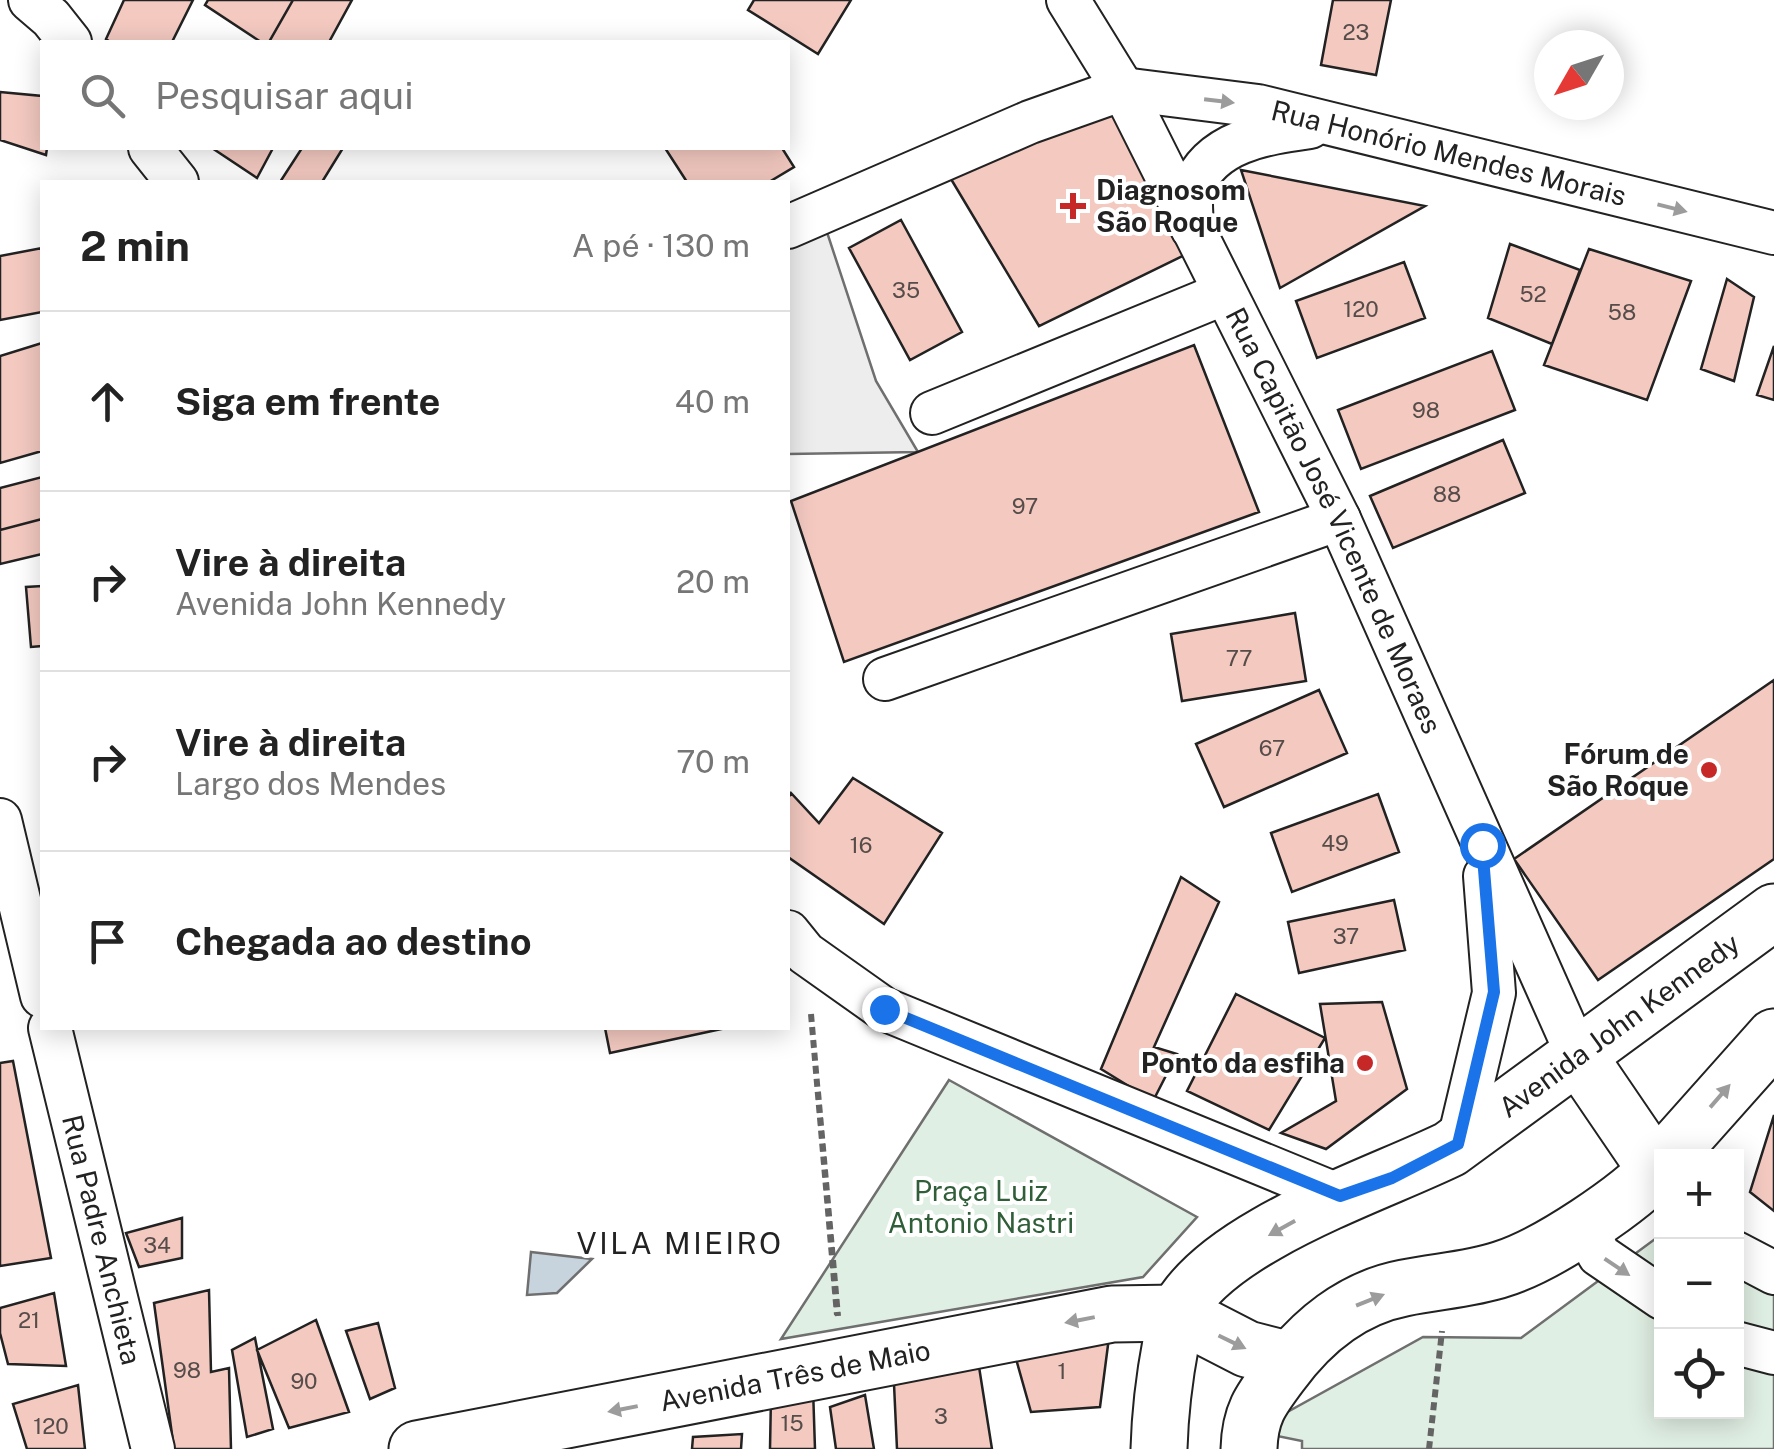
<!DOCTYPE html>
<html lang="pt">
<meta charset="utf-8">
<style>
:root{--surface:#fff;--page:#f6f6f6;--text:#222;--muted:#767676;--line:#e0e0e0}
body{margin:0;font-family:"Public Sans",sans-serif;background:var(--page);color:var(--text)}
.controls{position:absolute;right:30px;bottom:30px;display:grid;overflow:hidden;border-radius:0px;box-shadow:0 5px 25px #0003}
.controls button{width:90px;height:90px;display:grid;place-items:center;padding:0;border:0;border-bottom:2px solid var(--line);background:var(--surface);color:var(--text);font:50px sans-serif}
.compass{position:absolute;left:1534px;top:30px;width:90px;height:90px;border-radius:50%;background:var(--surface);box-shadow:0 5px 25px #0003;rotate:231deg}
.stop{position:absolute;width:30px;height:30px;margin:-22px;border:8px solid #1a73e8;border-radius:50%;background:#fff}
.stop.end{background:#1a73e8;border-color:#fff;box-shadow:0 2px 10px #0008}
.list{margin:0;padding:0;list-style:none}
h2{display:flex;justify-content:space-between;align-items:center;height:130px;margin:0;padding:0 40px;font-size:42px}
h2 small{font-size:32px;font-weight:400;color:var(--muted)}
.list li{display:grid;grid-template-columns:65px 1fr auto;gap:30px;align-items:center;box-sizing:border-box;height:180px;padding:0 40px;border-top:2px solid var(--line)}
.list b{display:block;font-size:38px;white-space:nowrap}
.list p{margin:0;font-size:32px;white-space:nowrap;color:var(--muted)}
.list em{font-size:32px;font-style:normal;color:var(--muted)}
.icon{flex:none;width:55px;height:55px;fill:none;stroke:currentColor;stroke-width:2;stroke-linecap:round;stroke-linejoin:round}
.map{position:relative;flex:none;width:1774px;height:1449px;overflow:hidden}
.search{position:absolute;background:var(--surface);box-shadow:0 5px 25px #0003;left:40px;top:40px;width:750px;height:110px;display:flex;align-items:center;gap:25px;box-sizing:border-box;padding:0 35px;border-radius:0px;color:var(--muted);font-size:38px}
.panel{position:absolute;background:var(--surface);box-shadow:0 5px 25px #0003;left:40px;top:180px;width:750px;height:850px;border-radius:0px}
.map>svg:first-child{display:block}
</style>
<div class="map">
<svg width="1774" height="1449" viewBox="0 0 1774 1449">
<rect width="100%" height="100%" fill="#fff"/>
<!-- green -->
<path fill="#e0efe3" stroke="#6f6f6f" stroke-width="2.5" d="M 949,1080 L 1197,1217 L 1143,1277 L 781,1339 Z
M 1655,1239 L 1662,1241 L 1662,1412 L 1736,1412 L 1737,1265 L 1774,1281 L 1774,1449 L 1302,1449 L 1302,1441 L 1253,1431 L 1423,1337 L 1521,1338 Z"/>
<!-- parking -->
<path fill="#ededed" stroke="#6f6f6f" stroke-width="2.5" d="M 822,217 L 876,381 L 918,452 L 788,454 L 788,232 Z"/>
<!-- water -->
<path fill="#c7d3dd" stroke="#6f6f6f" stroke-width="2.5" d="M 531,1252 L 592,1259 L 557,1293 L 527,1295 Z"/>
<!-- building -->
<path fill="#f3c9c0" stroke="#222" stroke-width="2.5" d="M 124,0 L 193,0 L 172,42 L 110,42 L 106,39 Z
M 208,0 L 293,0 L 269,42 L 261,42 L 205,5 Z
M 293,0 L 352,0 L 329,42 L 269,42 Z
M 754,0 L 851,0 L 818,54 L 748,10 Z
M 1333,0 L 1391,0 L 1376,75 L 1321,65 Z
M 1121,91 L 1199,248 L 1039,326 L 942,164 Z
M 0,92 L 42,96 L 42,148 L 47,148 L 46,155 L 0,140 Z
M 212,148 L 273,148 L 257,178 Z
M 302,148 L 343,148 L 322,182 L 280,182 Z
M 665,148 L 782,148 L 794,167 L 769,182 L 687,182 Z
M 1241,170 L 1425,206 L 1280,288 Z
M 901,220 L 962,332 L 910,360 L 849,248 Z
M 1510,244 L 1580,270 L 1552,344 L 1488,318 Z
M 42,248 L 42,312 L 0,320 L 0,256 Z
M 1589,249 L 1691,281 L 1647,400 L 1544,365 Z
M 1404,262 L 1425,318 L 1317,358 L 1296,301 Z
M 1727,279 L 1754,297 L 1734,381 L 1701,369 Z
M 42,343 L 42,451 L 0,463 L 0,356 Z
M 1194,345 L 1259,512 L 844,662 L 791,501 Z
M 1774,346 L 1774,400 L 1757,395 Z
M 1492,351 L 1515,410 L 1361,469 L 1338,410 Z
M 1503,440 L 1525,493 L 1393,548 L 1370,496 Z
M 42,477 L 42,519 L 0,530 L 0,488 Z
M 42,519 L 42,554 L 0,564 L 0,530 Z
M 42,586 L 42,646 L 31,647 L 26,587 Z
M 1295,613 L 1306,681 L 1182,701 L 1171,634 Z
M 1774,680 L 1774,859 L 1598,980 L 1514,859 Z
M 1319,690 L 1347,753 L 1224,807 L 1196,744 Z
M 853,778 L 942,833 L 884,924 L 788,857 L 788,798 L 791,793 L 819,823 Z
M 1378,794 L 1399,852 L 1292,892 L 1271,833 Z
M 1181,877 L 1219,902 L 1154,1047 L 1177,1054 L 1153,1101 L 1101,1069 Z
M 1394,900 L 1405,950 L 1299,973 L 1288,922 Z
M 1236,994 L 1325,1038 L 1269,1130 L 1187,1091 Z
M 1382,1002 L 1407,1089 L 1326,1149 L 1281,1133 L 1336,1101 L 1320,1004 Z
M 605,1028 L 726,1028 L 610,1053 Z
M 13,1061 L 51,1258 L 0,1266 L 0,1063 Z
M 1774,1115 L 1774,1211 L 1750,1192 Z
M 182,1218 L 182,1258 L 139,1267 L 126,1233 Z
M 209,1290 L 211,1372 L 229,1368 L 231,1449 L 174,1449 L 154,1303 Z
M 54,1293 L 66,1366 L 8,1364 L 0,1333 L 0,1308 Z
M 1112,1314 L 1100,1407 L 1031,1412 L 1009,1334 Z
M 316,1320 L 349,1412 L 289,1428 L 257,1350 Z
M 378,1323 L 395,1388 L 370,1399 L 346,1331 Z
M 255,1338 L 273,1429 L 247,1437 L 232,1350 Z
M 977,1354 L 992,1449 L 897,1449 L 894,1384 Z
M 78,1385 L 85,1449 L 27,1449 L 13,1404 Z
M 813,1388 L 815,1449 L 770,1449 L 771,1396 Z
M 865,1395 L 874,1449 L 836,1449 L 830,1407 Z
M 742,1434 L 741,1449 L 692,1449 L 693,1437 Z"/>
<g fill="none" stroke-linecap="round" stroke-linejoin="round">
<defs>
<g id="street">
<path d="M 30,0 L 51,18 L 70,42"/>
<path id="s1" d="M 1068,0 L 1123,89 L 1339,519 L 1577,1054"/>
<path d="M 150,148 L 177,182"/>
<path id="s2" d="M 788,227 L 1030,122 L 1123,89 L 1258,106 L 1774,233"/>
<path d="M 1192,228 C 1192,216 1189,199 1193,188 C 1211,140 1268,133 1310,127"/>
<path d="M 932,413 L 1225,293"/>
<path d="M 885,679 L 1339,519"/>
<path d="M 0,820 L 42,996"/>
<path d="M 788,932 L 805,953 L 884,1009 L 1340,1196"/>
<path id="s3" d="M 50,1028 L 153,1449"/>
<path d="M 1458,1144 L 1494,993 L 1485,876"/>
<path d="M 1585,1226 L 1599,1255 L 1662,1298"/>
<path d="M 1736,1253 L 1774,1273"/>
<path d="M 1736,1343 L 1774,1353"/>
</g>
<g id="secondary">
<path d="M 1577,1054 L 1656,1170"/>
<path d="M 1668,1156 L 1774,1037"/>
<path id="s4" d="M 417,1449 L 1112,1314 L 1177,1313 L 1247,1349 L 1290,1360"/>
<path id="s5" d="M 1159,1449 C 1160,1412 1164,1379 1171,1342 C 1173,1333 1173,1320 1178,1312 C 1218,1236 1374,1186 1450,1149 L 1774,912"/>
<path d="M 1249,1449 C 1250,1414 1260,1401 1281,1373 C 1311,1332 1352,1298 1404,1288 C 1437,1281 1469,1280 1502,1269 C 1547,1255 1631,1199 1662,1164"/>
</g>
</defs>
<!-- street casing -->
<use href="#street" stroke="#222" stroke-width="46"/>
<!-- secondary casing -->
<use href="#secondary" stroke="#222" stroke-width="59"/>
<!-- path -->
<path stroke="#646464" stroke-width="6" stroke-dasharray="8 5" stroke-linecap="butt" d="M 811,1014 L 837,1315
M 818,1092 L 838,1316
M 1429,1449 L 1442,1331"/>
<!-- street -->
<use href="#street" stroke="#fff" stroke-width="42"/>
<!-- secondary -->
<use href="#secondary" stroke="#fff" stroke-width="55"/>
</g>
<!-- one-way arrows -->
<defs><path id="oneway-solid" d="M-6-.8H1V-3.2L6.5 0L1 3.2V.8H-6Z" transform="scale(2.5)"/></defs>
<g fill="#9c9c9c">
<use href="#oneway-solid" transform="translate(1219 101) rotate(7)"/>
<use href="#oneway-solid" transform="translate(1672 208) rotate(14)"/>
<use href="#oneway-solid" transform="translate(1720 1096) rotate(-49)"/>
<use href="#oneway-solid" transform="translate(1282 1228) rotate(151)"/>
<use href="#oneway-solid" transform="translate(1617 1267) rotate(34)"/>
<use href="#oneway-solid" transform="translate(1370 1300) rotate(-22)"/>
<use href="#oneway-solid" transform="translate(1080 1320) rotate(169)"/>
<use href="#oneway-solid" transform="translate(1232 1342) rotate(26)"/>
<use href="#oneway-solid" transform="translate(623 1409) rotate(169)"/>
</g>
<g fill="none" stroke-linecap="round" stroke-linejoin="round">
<!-- route -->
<path stroke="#1a73e8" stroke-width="12" d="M 884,1009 L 1340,1196 L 1392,1178 L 1458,1144 L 1494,992 L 1482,845"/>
</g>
<!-- markers -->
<g fill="#c62828" stroke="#fff" stroke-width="4">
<path d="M1068 191h10v10h10v10h-10v10h-10v-10h-10v-10h10z"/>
<circle cx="1709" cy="770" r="10"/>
<circle cx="1365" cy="1063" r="10"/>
</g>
<g text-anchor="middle" stroke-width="8" stroke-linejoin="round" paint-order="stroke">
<!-- number labels -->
<g font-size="22" fill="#564c4a">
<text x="1356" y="40">23</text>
<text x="906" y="298">35</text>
<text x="1533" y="302">52</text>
<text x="1361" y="317">120</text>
<text x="1622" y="320">58</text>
<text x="1426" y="418">98</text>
<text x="1447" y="502">88</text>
<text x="1025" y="514">97</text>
<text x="1239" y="666">77</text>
<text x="1272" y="756">67</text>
<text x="1335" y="851">49</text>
<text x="861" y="853">16</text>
<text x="1346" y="944">37</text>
<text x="157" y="1253">34</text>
<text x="29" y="1328">21</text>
<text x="187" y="1378">98</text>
<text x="1062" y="1379">1</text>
<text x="304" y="1389">90</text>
<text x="941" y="1424">3</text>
<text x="792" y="1431">15</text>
<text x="51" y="1434">120</text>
</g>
<!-- street labels -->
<g font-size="28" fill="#222" stroke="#fff">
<text dy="10" stroke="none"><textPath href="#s2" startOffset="695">Rua Honório Mendes Morais</textPath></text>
<text dy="10" stroke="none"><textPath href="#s1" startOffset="585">Rua Capitão José Vicente de Moraes</textPath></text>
<text dy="10" stroke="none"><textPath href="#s5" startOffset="670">Avenida John Kennedy</textPath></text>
<text dy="10" stroke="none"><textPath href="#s3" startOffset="218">Rua Padre Anchieta</textPath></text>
<text dy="10" stroke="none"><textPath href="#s4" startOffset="385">Avenida Três de Maio</textPath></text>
</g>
<!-- poi labels -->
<g font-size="28" font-weight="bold" fill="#222" stroke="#fff" text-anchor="end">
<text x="1096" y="200" text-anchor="start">Diagnosom<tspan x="1096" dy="32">São Roque</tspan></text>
<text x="1689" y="764">Fórum de<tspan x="1689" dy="32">São Roque</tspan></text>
<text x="1345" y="1073">Ponto da esfiha</text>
</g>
<!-- park labels -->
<g font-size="28" fill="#2f5e38" stroke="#fff">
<text x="981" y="1201">Praça Luiz<tspan x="981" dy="32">Antonio Nastri</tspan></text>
</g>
<!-- neighbourhood labels -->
<g font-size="30" letter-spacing="2.5" fill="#222" stroke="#fff">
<text x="680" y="1254">VILA MIEIRO</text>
</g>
</g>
</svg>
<div class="controls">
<button>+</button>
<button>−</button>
<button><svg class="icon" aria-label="locate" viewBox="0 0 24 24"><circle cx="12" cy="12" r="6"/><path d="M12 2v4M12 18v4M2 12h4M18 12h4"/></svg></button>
</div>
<svg class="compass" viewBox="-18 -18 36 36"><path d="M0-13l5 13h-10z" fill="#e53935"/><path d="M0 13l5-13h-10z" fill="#767676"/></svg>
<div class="stop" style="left:1482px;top:845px"></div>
<div class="stop end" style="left:884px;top:1009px"></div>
<div class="search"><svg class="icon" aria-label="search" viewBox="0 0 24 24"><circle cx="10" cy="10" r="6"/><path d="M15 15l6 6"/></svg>Pesquisar aqui</div>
<section class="panel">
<h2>2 min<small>A pé · 130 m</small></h2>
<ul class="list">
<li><svg class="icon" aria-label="ahead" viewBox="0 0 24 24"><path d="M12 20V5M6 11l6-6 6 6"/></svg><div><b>Siga em frente</b></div><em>40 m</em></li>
<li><svg class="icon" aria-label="right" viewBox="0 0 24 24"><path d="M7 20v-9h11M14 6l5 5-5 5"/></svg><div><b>Vire à direita</b><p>Avenida John Kennedy</p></div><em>20 m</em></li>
<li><svg class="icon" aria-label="right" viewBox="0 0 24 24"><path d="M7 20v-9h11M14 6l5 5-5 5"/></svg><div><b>Vire à direita</b><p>Largo dos Mendes</p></div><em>70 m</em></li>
<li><svg class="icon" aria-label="arrive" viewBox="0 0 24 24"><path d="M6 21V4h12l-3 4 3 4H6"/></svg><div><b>Chegada ao destino</b></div></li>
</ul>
</section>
</div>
